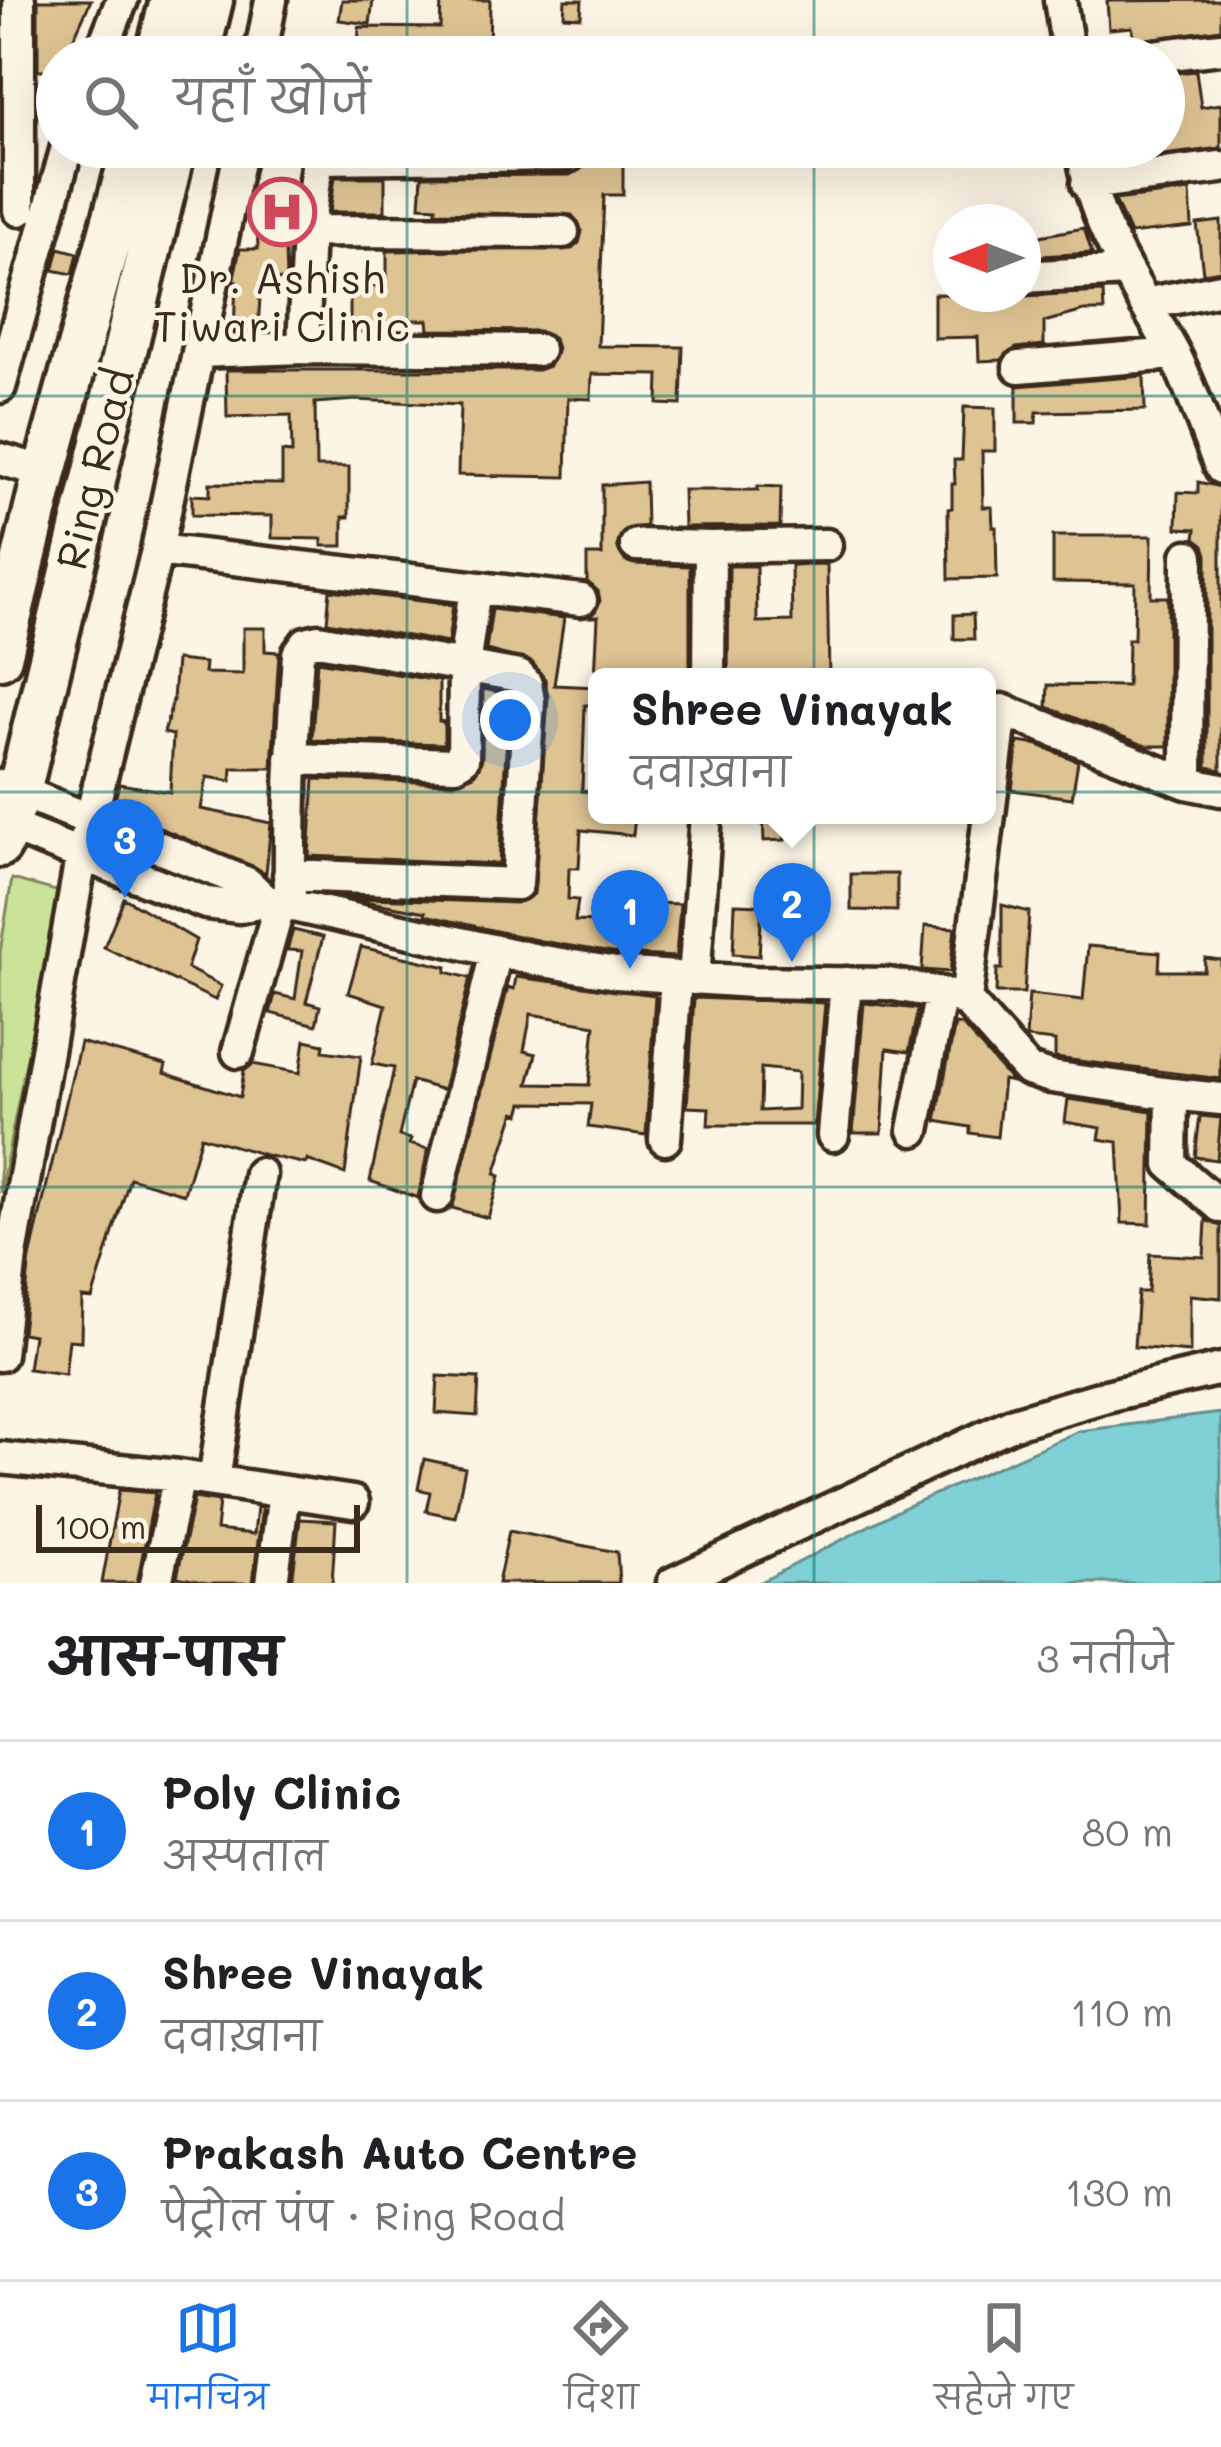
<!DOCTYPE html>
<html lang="hi">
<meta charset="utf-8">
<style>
:root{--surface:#fff;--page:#f2f2f2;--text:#202124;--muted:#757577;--line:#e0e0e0;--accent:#1a73e8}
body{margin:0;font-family:Mali,"Playpen Sans Deva",sans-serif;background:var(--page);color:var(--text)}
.compass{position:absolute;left:933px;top:204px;width:108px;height:108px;border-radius:50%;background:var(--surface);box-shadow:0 12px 48px #0002;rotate:270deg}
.scale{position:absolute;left:36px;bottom:30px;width:324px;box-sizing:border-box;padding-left:12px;border:6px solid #3b2a1e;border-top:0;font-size:33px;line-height:42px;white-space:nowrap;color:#3b2a1e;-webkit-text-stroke:9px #fcf5e5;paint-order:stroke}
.you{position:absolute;left:510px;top:720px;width:42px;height:42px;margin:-30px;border:9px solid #fff;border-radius:50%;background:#1a73e8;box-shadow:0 0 0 18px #1a73e833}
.badge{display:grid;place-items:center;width:78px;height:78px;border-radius:50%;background:var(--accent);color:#fff;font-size:39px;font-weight:700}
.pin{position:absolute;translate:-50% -99px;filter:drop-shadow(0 3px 6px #0008)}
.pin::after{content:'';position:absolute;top:63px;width:42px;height:36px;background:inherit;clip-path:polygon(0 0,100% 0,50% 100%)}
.popup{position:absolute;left:588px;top:668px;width:408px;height:156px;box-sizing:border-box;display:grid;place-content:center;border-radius:18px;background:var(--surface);filter:drop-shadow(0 3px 9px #0005);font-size:39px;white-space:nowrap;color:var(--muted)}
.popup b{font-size:45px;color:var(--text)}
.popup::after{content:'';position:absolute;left:50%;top:100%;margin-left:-24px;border:24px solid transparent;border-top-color:var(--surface)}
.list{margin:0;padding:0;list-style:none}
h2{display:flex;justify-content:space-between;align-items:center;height:156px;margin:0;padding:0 48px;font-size:51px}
h2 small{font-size:39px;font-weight:400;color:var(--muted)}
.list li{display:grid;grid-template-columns:78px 1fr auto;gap:36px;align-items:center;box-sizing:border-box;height:180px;padding:0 48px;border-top:3px solid var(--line)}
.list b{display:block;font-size:45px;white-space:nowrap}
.list p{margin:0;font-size:39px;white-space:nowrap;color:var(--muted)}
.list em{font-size:39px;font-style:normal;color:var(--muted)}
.icon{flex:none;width:66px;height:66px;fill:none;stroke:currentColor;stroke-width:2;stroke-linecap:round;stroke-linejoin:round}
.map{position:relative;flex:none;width:1221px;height:1583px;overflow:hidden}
.search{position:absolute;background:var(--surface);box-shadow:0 12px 48px #0002;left:36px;right:36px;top:36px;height:132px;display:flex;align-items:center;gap:30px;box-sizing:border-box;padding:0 42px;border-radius:66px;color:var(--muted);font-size:45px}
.sheet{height:696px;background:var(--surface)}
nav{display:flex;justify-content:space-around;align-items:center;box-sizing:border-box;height:168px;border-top:3px solid var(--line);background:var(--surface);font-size:33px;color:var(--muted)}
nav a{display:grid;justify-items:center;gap:6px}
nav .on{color:var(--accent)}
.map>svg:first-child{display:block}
</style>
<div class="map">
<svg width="1221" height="1583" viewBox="0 0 1221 1583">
<rect width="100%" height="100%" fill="#fcf5e5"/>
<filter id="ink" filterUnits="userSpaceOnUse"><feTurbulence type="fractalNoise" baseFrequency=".00833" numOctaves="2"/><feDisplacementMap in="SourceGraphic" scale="24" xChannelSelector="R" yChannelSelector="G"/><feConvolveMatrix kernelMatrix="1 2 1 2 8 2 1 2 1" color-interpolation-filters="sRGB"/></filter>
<g filter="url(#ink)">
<!-- green -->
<path fill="#cae399" stroke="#82865c" stroke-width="3" d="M 12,879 L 60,892 L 0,1193 L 0,952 Z"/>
<!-- water -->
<path fill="#7fd1d6" stroke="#648e8c" stroke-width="3" d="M 1221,1413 L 1221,1583 L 759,1583 L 901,1509 L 1079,1431 Z"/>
<!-- building -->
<path fill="#dec393" stroke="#3b2a1e" stroke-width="3" fill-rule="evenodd" d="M 38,0 L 91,0 L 65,57 L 57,57 L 57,70 L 38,70 Z
M 342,0 L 373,0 L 370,24 L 339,20 Z
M 441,0 L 490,0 L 489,57 L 358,57 L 359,27 L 440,28 Z
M 565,0 L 582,0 L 581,17 L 564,16 Z
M 1221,0 L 1221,29 L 1134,41 L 1132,27 L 1109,29 L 1107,1 Z
M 1196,71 L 1201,107 L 1221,104 L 1221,148 L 1146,157 L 1145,147 L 1164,147 L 1164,74 Z
M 589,153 L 623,153 L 623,195 L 604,195 L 598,346 L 683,347 L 681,405 L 658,404 L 659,375 L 592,374 L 591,399 L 568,398 L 566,477 L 458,475 L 460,405 L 356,400 L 315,403 L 316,467 L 349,467 L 349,517 L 343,517 L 343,546 L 322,546 L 322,539 L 272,538 L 272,516 L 192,515 L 192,495 L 210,496 L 210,483 L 282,484 L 282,452 L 292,453 L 291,415 L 227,417 L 226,370 L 538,370 L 549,366 L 557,349 L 554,339 L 539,331 L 429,330 L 428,320 L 394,320 L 394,329 L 350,329 L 350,286 L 387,287 L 387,251 L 572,249 L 579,243 L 582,231 L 572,215 L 436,212 L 436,207 L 420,206 L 422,176 L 570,175 L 586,165 Z
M 335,177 L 385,177 L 385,212 L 330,212 Z
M 256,189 L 283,189 L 286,280 L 261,281 L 258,330 L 234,331 L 236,281 L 233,282 L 240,249 L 258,249 Z
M 1190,191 L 1192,227 L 1130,234 L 1115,200 Z
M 1221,221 L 1221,270 L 1203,273 L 1197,224 Z
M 1084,228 L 1092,253 L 1023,257 L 1023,239 Z
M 59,248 L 78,253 L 73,274 L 53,270 Z
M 1103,292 L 1104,311 L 1084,311 L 1044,322 L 1044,345 L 1016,348 L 1001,360 L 979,361 L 978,337 L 934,338 L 934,294 L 1024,296 Z
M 1144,376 L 1145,410 L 1037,412 L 1036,423 L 1017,423 L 1017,386 Z
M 964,407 L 995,408 L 995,451 L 982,451 L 983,507 L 992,507 L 993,527 L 996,527 L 997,578 L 949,579 L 948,509 L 952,508 L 952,484 L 955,484 L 954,460 L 962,460 Z
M 645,482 L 646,526 L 626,529 L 617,546 L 625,561 L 634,564 L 690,566 L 690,677 L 595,677 L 598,617 L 590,617 L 600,601 L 598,591 L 587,582 L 587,555 L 602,555 L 602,485 Z
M 1198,482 L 1221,487 L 1221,770 L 1207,767 L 1207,555 L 1204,545 L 1195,538 L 1196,529 L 1177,528 L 1178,492 L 1198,493 Z
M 758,486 L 781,487 L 780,526 L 684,527 L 683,490 L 758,490 Z
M 1053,536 L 1152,536 L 1151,597 L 1168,597 L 1168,746 L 1146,746 L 1047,707 L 1048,685 L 1127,686 L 1128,639 L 1134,639 L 1135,583 L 1053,582 Z
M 827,564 L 829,677 L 728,677 L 729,566 L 756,566 L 757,622 L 792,621 L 791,565 Z
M 330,590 L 453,605 L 448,643 L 327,622 Z
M 492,609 L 564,618 L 554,685 L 597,687 L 597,705 L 585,705 L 582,791 L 597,792 L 597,815 L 635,815 L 633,835 L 581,830 L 579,868 L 569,868 L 568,899 L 578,900 L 575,921 L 621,923 L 622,902 L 680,904 L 676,957 L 618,954 L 541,941 L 425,915 L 426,912 L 341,897 L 516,903 L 534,894 L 548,698 L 545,679 L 532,662 L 486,650 Z
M 973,614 L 974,639 L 954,639 L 954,615 Z
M 243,628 L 265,628 L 265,651 L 279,652 L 272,768 L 232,768 L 231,781 L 207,777 L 201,809 L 271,823 L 266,873 L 113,808 L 119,784 L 170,792 L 173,735 L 164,733 L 173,700 L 176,660 L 205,663 L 204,673 L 243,674 Z
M 317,661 L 439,681 L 439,721 L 444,722 L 444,744 L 312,740 Z
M 483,689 L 508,694 L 509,702 L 499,864 L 309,856 L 314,779 L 454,783 L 474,775 L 482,759 Z
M 1018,742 L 1038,745 L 1078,761 L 1072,798 L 1012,790 Z
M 763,815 L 784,815 L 785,840 L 764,841 Z
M 851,874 L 897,874 L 897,911 L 851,910 Z
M 124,898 L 196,940 L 187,968 L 221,986 L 215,1000 L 104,947 Z
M 735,904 L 762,905 L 759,956 L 733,954 Z
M 1002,905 L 1029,912 L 1024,993 L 996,993 L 997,969 L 1002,969 Z
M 925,926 L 955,928 L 950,972 L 922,970 Z
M 293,930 L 323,937 L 306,1002 L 320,1006 L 316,1025 L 270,1013 L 275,994 L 295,999 L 302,951 L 287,950 Z
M 1088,946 L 1160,952 L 1159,971 L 1204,971 L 1205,958 L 1221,960 L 1221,1079 L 1055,1058 L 1055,1041 L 1026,1038 L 1029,994 L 1083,1000 Z
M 361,947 L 447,967 L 446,972 L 470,978 L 443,1090 L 412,1081 L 399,1136 L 411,1139 L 409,1144 L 428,1149 L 418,1198 L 370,1181 L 394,1068 L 372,1064 L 386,1005 L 348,993 Z
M 516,977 L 655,995 L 646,1135 L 588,1127 L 591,1104 L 523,1103 L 520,1114 L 515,1112 L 495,1174 L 500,1176 L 488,1218 L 452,1208 L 508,987 L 514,989 ZM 531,1014 L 595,1025 L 589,1085 L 528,1084 L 536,1054 L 524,1051 Z
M 694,998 L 825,1003 L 814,1125 L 708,1125 L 709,1108 L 687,1107 ZM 761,1068 L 798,1072 L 797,1109 L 760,1111 Z
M 864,1003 L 918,1009 L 909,1052 L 887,1049 L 882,1133 L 853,1133 Z
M 955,1024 L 962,1025 L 1012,1082 L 1003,1080 L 997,1137 L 970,1133 L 970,1127 L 936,1121 Z
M 305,1040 L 324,1044 L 323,1051 L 361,1056 L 345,1174 L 307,1160 L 306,1164 L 265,1155 L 201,1136 L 184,1194 L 130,1178 L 92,1299 L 82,1298 L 81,1341 L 69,1340 L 65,1374 L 28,1369 L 33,1335 L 22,1333 L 30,1258 L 80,1042 L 166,1065 L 164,1073 L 240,1097 L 244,1071 L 253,1064 L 300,1073 Z
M 1068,1099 L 1152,1111 L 1150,1224 L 1122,1223 L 1118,1142 L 1099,1139 L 1101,1128 L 1065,1122 Z
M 1200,1116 L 1221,1118 L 1217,1160 L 1195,1157 Z
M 1206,1220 L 1221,1226 L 1221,1298 L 1190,1295 L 1190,1352 L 1134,1347 L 1138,1292 L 1148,1292 L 1150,1254 L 1204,1257 Z
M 438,1376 L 479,1378 L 477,1416 L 436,1413 Z
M 424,1459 L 465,1468 L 455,1517 L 426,1511 L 430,1492 L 418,1489 Z
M 119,1490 L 155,1493 L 137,1583 L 102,1583 Z
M 194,1498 L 219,1502 L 216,1530 L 254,1534 L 257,1507 L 262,1508 L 253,1583 L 208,1583 L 177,1577 Z
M 300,1519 L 336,1521 L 332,1583 L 292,1583 Z
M 509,1531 L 617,1552 L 619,1583 L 498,1583 Z"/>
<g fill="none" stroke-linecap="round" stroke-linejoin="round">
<defs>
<path id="minor" d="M 19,0 L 19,210
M 1060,0 L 1069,57
M 99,57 L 122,0
M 260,57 L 271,0
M 1145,57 L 1221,48
M 1082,147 C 1092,224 1134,282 1171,348 C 1190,381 1205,432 1221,468
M 1087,184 L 1221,167
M 308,231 L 563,232
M 1023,277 L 1125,271
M 1145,304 L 1221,289
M 303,348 L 308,231 L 318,158 L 570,155
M 198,352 L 303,348 L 538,350
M 1019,367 L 1174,354
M 0,387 L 67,147
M 0,459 L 45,472
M 636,545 L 710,547 L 709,677
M 710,547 L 826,545
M 157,550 L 581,600
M 291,759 L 455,764 L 463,759 L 464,667 L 475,588
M 1187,783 L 1221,790
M 4,785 L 247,883 L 266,901
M 0,823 L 206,903 L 239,907 L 266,901 L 280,903 L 537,960 L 616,973 L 752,982 L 888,984 L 941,993 L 966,1000 L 1028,1070 L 1051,1077 L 1172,1094 L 1171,1164 L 1221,1207
M 289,875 L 517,884 L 529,701 L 526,684 L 519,676 L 318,640 L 306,643 L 298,654 C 292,738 289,821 290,905
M 694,979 L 706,815
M 966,1000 L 1002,710 L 1187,783 L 1188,556
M 238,1052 L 280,903
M 1172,1094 L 1221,1099
M 914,1130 L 941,993
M 833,1135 L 846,983
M 665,1139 L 676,977
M 437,1196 L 496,952
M 0,1355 L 11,1255 L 81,858 L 157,550 L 241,147
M 0,1458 L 179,1476 L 353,1502
M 214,1481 L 260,1174
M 156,1583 L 179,1476
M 272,1583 L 284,1493
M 673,1583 L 1014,1423 L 1106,1396 L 1221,1369"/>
<path id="highway" d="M 157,57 L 172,0
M 197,57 L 211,0
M 0,657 L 45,472 L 134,147
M 0,845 L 19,792 L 174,147"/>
</defs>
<!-- minor casing -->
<use href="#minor" stroke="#3b2a1e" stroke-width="39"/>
<!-- highway casing -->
<use href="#highway" stroke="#3b2a1e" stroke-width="51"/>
<!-- minor -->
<use href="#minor" stroke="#fcf5e5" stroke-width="30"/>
<!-- highway -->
<use href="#highway" stroke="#fcf5e5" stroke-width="42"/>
</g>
</g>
<!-- grid -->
<path fill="none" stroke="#0f766e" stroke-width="3" stroke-opacity="0.55" d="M 407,0 L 407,57M 814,0 L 814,57M 407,147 L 407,1583M 814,147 L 814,1583M 0,396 L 1221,396M 0,792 L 1221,792M 0,1187 L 1221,1187"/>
<!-- icons -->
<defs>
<symbol id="hospital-ring" viewBox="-11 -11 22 22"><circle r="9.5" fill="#fcf5e5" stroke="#d1495b" stroke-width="1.5"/><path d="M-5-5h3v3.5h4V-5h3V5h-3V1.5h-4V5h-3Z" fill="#d1495b"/></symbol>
</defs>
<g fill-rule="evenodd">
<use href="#hospital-ring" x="244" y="174" width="76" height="76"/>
</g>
<g text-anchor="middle" stroke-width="9" stroke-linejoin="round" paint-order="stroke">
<!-- poi labels -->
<g font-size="42" fill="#3b2a1e" stroke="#fcf5e5">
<text x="282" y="294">Dr. Ashish<tspan x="282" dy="48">Tiwari Clinic</tspan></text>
</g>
<!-- street labels -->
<g font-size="42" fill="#3b2a1e" stroke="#fcf5e5">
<text transform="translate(95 469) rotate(-76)" y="15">Ring Road</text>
</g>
</g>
</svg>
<svg class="compass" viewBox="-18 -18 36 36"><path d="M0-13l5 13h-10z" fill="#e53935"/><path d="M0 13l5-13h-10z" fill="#757577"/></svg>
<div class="scale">100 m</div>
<div class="you"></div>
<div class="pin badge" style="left:630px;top:969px">1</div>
<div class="pin badge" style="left:792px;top:962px">2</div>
<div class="popup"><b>Shree Vinayak</b>दवाख़ाना</div>
<div class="pin badge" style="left:125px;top:898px">3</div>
<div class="search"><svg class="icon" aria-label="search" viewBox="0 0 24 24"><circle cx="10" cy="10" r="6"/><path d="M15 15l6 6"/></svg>यहाँ खोजें</div>
</div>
<section class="sheet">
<h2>आस-पास<small>3 नतीजे</small></h2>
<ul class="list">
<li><span class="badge">1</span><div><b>Poly Clinic</b><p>अस्पताल</p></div><em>80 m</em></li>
<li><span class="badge">2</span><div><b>Shree Vinayak</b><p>दवाख़ाना</p></div><em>110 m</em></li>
<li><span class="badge">3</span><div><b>Prakash Auto Centre</b><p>पेट्रोल पंप · Ring Road</p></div><em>130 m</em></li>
</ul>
</section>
<nav>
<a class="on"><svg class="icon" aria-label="map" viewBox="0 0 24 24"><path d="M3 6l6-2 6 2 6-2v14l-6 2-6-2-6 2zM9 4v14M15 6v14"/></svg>मानचित्र</a>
<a><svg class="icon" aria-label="directions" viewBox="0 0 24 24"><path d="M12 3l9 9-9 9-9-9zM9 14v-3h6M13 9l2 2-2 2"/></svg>दिशा</a>
<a><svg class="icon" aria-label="saved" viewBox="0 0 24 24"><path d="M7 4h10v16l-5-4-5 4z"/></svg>सहेजे गए</a>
</nav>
